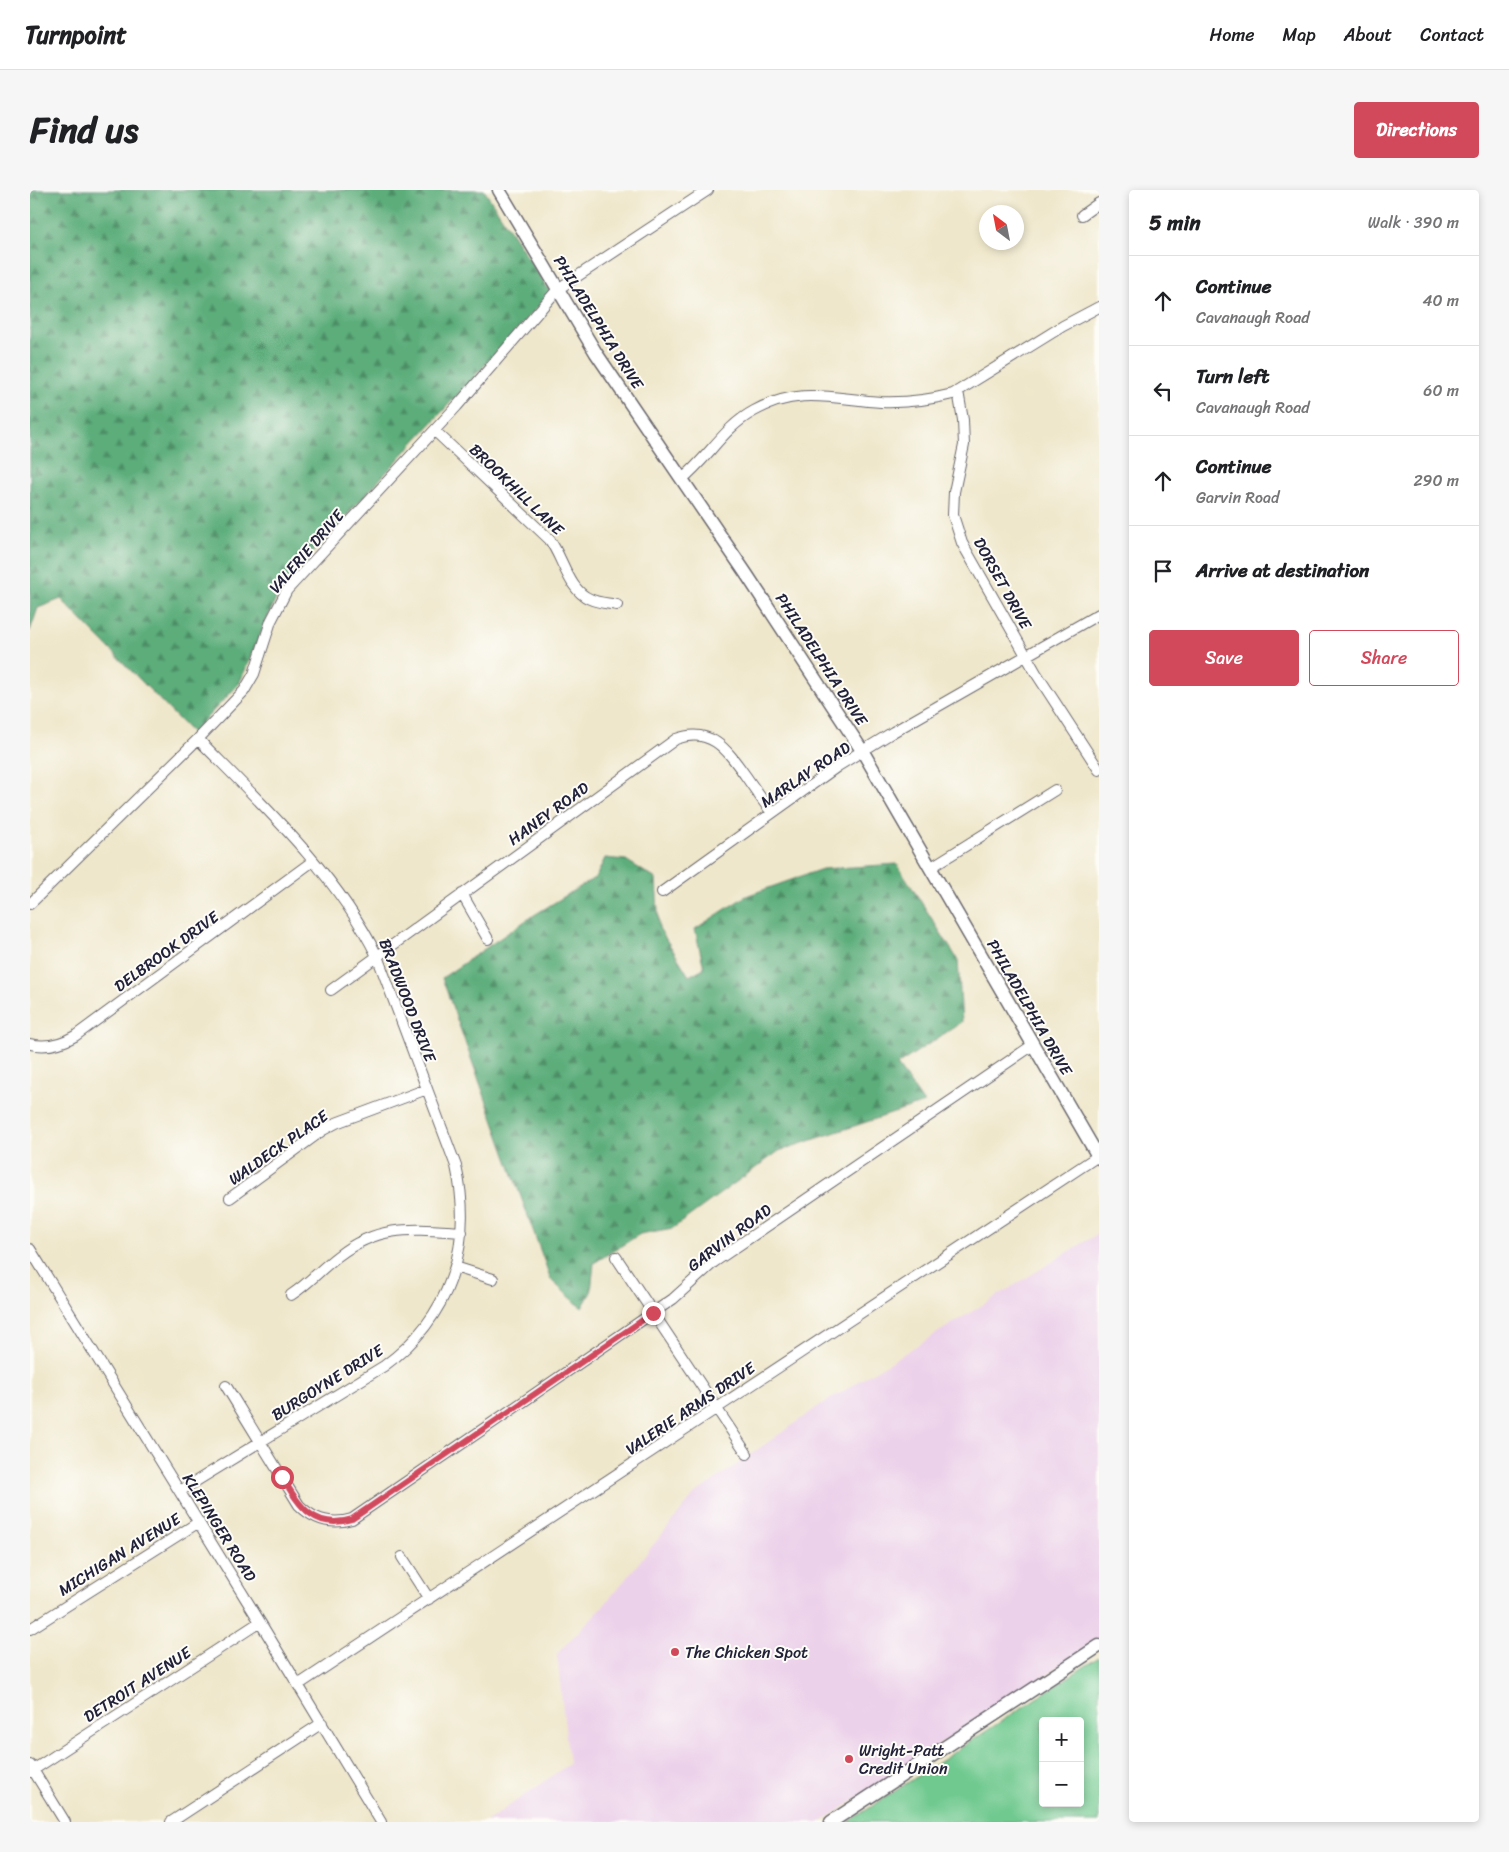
<!DOCTYPE html>
<meta charset="utf-8">
<style>
:root{--surface:#fff;--page:#f6f6f6;--text:#202124;--muted:#757577;--line:#e0e0e0;--accent:#d1495b}
body{margin:0;font-family:Sriracha,sans-serif;background:var(--page);color:var(--text)}
.controls{position:absolute;right:15px;bottom:15px;display:grid;overflow:hidden;border-radius:5px;box-shadow:0 2px 8px #0003}
.controls button{width:45px;height:45px;display:grid;place-items:center;padding:0;border:0;border-bottom:1px solid var(--line);background:var(--surface);color:var(--text);font:25px sans-serif}
.compass{position:absolute;left:949px;top:15px;width:45px;height:45px;border-radius:50%;background:var(--surface);box-shadow:0 2px 8px #0003;rotate:328deg}
.stop{position:absolute;width:15px;height:15px;margin:-11px;border:4px solid #d1495b;border-radius:50%;background:#fff}
.stop.end{background:#d1495b;border-color:#fff;box-shadow:0 1px 5px #0008}
.list{margin:0;padding:0;list-style:none}
h2{display:flex;justify-content:space-between;align-items:center;height:65px;margin:0;padding:0 20px;font-size:21px}
h2 small{font-size:16px;font-weight:400;color:var(--muted)}
.list li{display:grid;grid-template-columns:32px 1fr auto;gap:15px;align-items:center;box-sizing:border-box;height:90px;padding:0 20px;border-top:1px solid var(--line)}
.list b{display:block;font-size:19px;white-space:nowrap}
.list p{margin:0;font-size:16px;white-space:nowrap;color:var(--muted)}
.list em{font-size:16px;font-style:normal;color:var(--muted)}
.actions{display:flex;gap:10px;padding:15px 20px}
.actions a{flex:1;padding:11px 0;border:1px solid var(--accent);border-radius:5px;text-align:center;font-size:18px;color:var(--accent)}
.actions .main{background:var(--accent);color:#fff}
.icon{flex:none;width:28px;height:28px;fill:none;stroke:currentColor;stroke-width:2;stroke-linecap:round;stroke-linejoin:round}
.map{position:relative;flex:none;width:1069px;height:1632px;overflow:hidden;border-radius:5px}
header{display:flex;align-items:center;gap:30px;box-sizing:border-box;height:70px;padding:0 25px;background:var(--surface);border-bottom:1px solid var(--line)}
header strong{font-size:24px}
nav{display:flex;gap:28px;margin-inline-start:auto;font-size:18px}
.intro{display:flex;align-items:center;justify-content:space-between;box-sizing:border-box;height:120px;padding:0 30px}
h1{margin:0;font-size:35px}
.button{padding:12px 22px;border-radius:5px;background:var(--accent);color:#fff;font-size:18px;font-weight:700}
main{display:flex;gap:30px;padding:0 30px}
aside{flex:1;background:var(--surface);border-radius:5px;box-shadow:0 2px 8px #0003}
.map>svg:first-child{display:block}
</style>
<header>
<strong>Turnpoint</strong>
<nav><a>Home</a><a>Map</a><a>About</a><a>Contact</a></nav>
</header>
<div class="intro"><h1>Find us</h1><a class="button">Directions</a></div>
<main>
<div class="map">
<svg width="1069" height="1632" viewBox="0 0 1069 1632">
<defs>
<pattern id="forest-firs" width="22" height="20" patternUnits="userSpaceOnUse" patternTransform="scale(1.25)"><rect width="22" height="20" fill="#5cad7a"/><path d="M5 1l3.5 6h-7zM16 11l3.5 6h-7z" fill="#4c8c65"/></pattern>
</defs>
<rect width="100%" height="100%" fill="#fdfcf7"/>
<filter id="ink" filterUnits="userSpaceOnUse"><feTurbulence type="fractalNoise" baseFrequency=".02" numOctaves="2"/><feDisplacementMap in="SourceGraphic" scale="10" xChannelSelector="R" yChannelSelector="G"/><feConvolveMatrix kernelMatrix="1 2 1 2 8 2 1 2 1" color-interpolation-filters="sRGB"/></filter>
<filter id="wash" filterUnits="userSpaceOnUse"><feTurbulence type="fractalNoise" baseFrequency=".0096" numOctaves="4" result="noise"/><feDisplacementMap in="SourceGraphic" scale="20" xChannelSelector="R" yChannelSelector="G"/><feGaussianBlur stdDeviation="1.12" result="paint"/><feColorMatrix in="noise" values="0 0 0 0 0 0 0 0 0 0 0 0 0 0 0 0 0 1.4 0 .05"/><feComposite in="paint" operator="in"/></filter>
<g filter="url(#wash)">
<rect width="100%" height="100%" fill="#efe7cb"/>
<!-- built -->
<path fill="#ecd1ea" d="M 1069,1043 L 1069,1450 L 791,1632 L 456,1632 L 539,1574 L 527,1464 L 575,1414 L 665,1304 L 789,1216 Z"/>
<!-- grass -->
<path fill="#70c98f" stroke="#497665" fill-rule="evenodd" d="M 1069,1467 L 1069,1632 L 818,1632 ZM 1013,1531 L 1050,1531 L 1050,1613 L 1013,1613 Z"/>
<!-- forest -->
<path fill="url(#forest-firs)" stroke="#3f685a" d="M 0,0 L 454,0 L 521,103 L 251,397 L 209,494 L 162,543 L 31,409 L 8,418 L 0,441 Z
M 575,668 L 596,670 L 626,689 L 629,738 L 659,786 L 674,778 L 665,739 L 716,706 L 792,679 L 867,674 L 928,770 L 932,832 L 867,875 L 894,913 L 749,961 L 643,1038 L 610,1044 L 564,1073 L 561,1102 L 552,1118 L 521,1090 L 412,788 L 501,727 L 566,687 Z"/>
</g>
<g filter="url(#ink)">
<g fill="none" stroke-linecap="round" stroke-linejoin="round">
<defs>
<path id="minor" d="M 1052,25 L 1069,13
M 928,201 L 933,230 L 934,255 L 924,302 L 923,325 L 932,353 L 1006,483 L 1069,580
M 405,241 L 519,349 C 533,367 538,400 560,409 C 568,413 578,413 587,415
M 652,289 C 678,268 694,237 724,221 C 769,196 804,209 851,212 C 876,213 899,210 923,204 L 1033,136 L 1069,117
M 900,678 L 1025,600
M 632,702 L 808,576 L 863,542 L 1069,424
M 432,704 L 458,749
M 0,714 L 168,549 L 214,501 L 224,484 L 241,431 L 257,400 L 427,216 L 528,99 L 678,0
M 301,800 L 646,549 C 681,536 697,560 715,585 C 724,598 733,611 742,623
M 0,854 C 16,858 31,854 45,846 L 283,671
M 200,1008 L 293,940 L 306,933 L 397,899
M 0,1059 L 230,1432 L 351,1632
M 586,1067 L 717,1264
M 425,1077 L 463,1089
M 261,1105 C 278,1094 292,1078 308,1066 C 349,1034 383,1039 432,1042
M 196,1196 L 269,1315 C 284,1330 302,1335 322,1329 L 643,1109 L 684,1072 L 1003,855
M 150,1301 L 354,1176 C 420,1128 444,1055 426,976 L 347,766 C 307,684 232,614 168,549
M 372,1367 L 399,1409
M 0,1439 L 169,1332
M 268,1495 L 1068,966
M 0,1575 L 35,1632
M 0,1582 L 230,1432
M 141,1632 L 292,1533"/>
<path id="major" d="M 469,0 L 566,163 L 717,385 L 833,562 L 1069,968
M 801,1632 L 1069,1456"/>
</defs>
<!-- minor casing -->
<use href="#minor" stroke="#6a676d" stroke-width="12"/>
<!-- major casing -->
<use href="#major" stroke="#6a676d" stroke-width="15"/>
<!-- minor -->
<use href="#minor" stroke="#fff" stroke-width="10"/>
<!-- major -->
<use href="#major" stroke="#fff" stroke-width="12"/>
</g>
</g>
<g fill="none" stroke-linecap="round" stroke-linejoin="round" filter="url(#ink)">
<!-- route -->
<path stroke="#d1495b" stroke-width="6" d="M 252,1287 C 269,1315 284,1341 322,1329 L 623,1123"/>
</g>
<!-- markers -->
<g fill="#d1495b" stroke="#fdfcf7" stroke-width="2">
<circle cx="645" cy="1462" r="5"/>
<circle cx="819" cy="1569" r="5"/>
</g>
<g text-anchor="middle" stroke-width="4" stroke-linejoin="round" paint-order="stroke">
<!-- street labels -->
<g font-size="16" fill="#22223b" stroke="#fdfcf7">
<text transform="translate(569 132) rotate(58)" y="6">PHILADELPHIA DRIVE</text>
<text transform="translate(487 299) rotate(44)" y="6">BROOKHILL LANE</text>
<text transform="translate(276 361) rotate(-49)" y="6">VALERIE DRIVE</text>
<text transform="translate(973 393) rotate(61)" y="6">DORSET DRIVE</text>
<text transform="translate(792 469) rotate(57)" y="6">PHILADELPHIA DRIVE</text>
<text transform="translate(775 584) rotate(-34)" y="6">MARLAY ROAD</text>
<text transform="translate(518 623) rotate(-36)" y="6">HANEY ROAD</text>
<text transform="translate(136 761) rotate(-36)" y="6">DELBROOK DRIVE</text>
<text transform="translate(378 810) rotate(69)" y="6">BRADWOOD DRIVE</text>
<text transform="translate(1000 817) rotate(60)" y="6">PHILADELPHIA DRIVE</text>
<text transform="translate(248 957) rotate(-35)" y="6">WALDECK PLACE</text>
<text transform="translate(699 1047) rotate(-37)" y="6">GARVIN ROAD</text>
<text transform="translate(297 1192) rotate(-32)" y="6">BURGOYNE DRIVE</text>
<text transform="translate(660 1218) rotate(-34)" y="6">VALERIE ARMS DRIVE</text>
<text transform="translate(190 1337) rotate(58)" y="6">KLEPINGER ROAD</text>
<text transform="translate(89 1364) rotate(-32)" y="6">MICHIGAN AVENUE</text>
<text transform="translate(107 1494) rotate(-33)" y="6">DETROIT AVENUE</text>
</g>
<!-- poi labels -->
<g font-size="16" fill="#22223b" stroke="#fdfcf7" text-anchor="start">
<text x="655" y="1468">The Chicken Spot</text>
<text x="829" y="1566">Wright-Patt<tspan x="829" dy="18">Credit Union</tspan></text>
</g>
</g>
</svg>
<div class="controls">
<button>+</button>
<button>−</button>
</div>
<svg class="compass" viewBox="-18 -18 36 36"><path d="M0-13l5 13h-10z" fill="#e53935"/><path d="M0 13l5-13h-10z" fill="#757577"/></svg>
<div class="stop" style="left:252px;top:1287px"></div>
<div class="stop end" style="left:623px;top:1123px"></div>
</div>
<aside>
<h2>5 min<small>Walk · 390 m</small></h2>
<ul class="list">
<li><svg class="icon" aria-label="ahead" viewBox="0 0 24 24"><path d="M12 20V5M6 11l6-6 6 6"/></svg><div><b>Continue</b><p>Cavanaugh Road</p></div><em>40 m</em></li>
<li><svg class="icon" aria-label="left" viewBox="0 0 24 24"><path d="M17 20v-9H6M10 6l-5 5 5 5"/></svg><div><b>Turn left</b><p>Cavanaugh Road</p></div><em>60 m</em></li>
<li><svg class="icon" aria-label="ahead" viewBox="0 0 24 24"><path d="M12 20V5M6 11l6-6 6 6"/></svg><div><b>Continue</b><p>Garvin Road</p></div><em>290 m</em></li>
<li><svg class="icon" aria-label="arrive" viewBox="0 0 24 24"><path d="M6 21V4h12l-3 4 3 4H6"/></svg><div><b>Arrive at destination</b></div></li>
</ul>
<div class="actions"><a class="main">Save</a><a>Share</a></div>
</aside>
</main>
